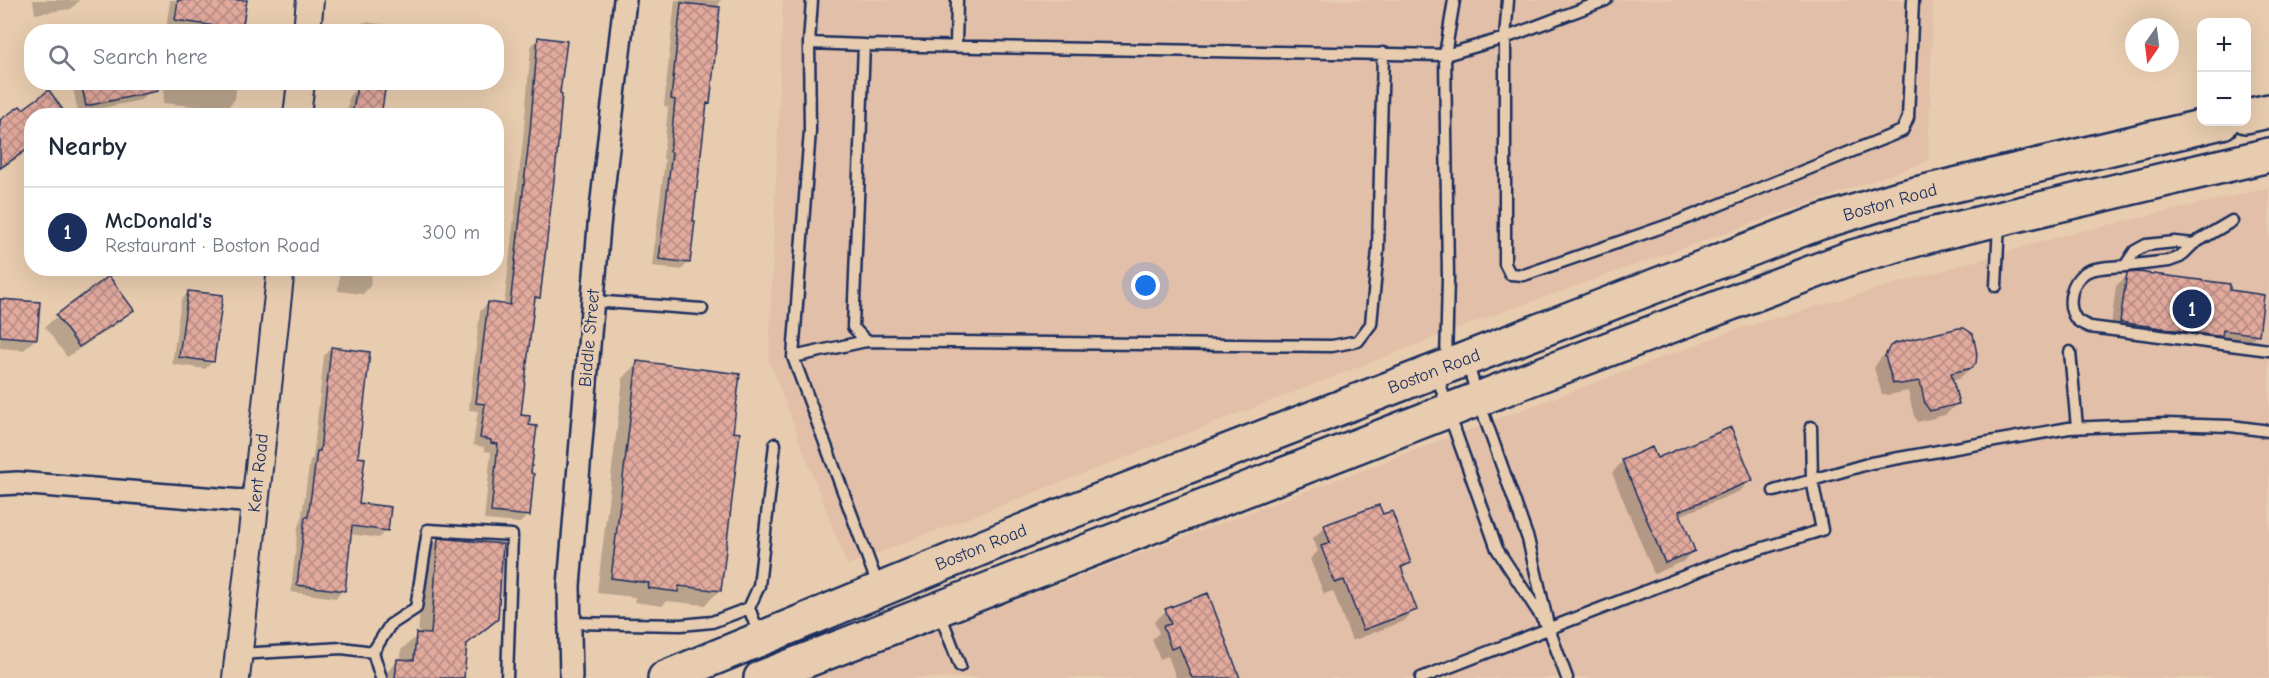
<!DOCTYPE html>
<meta charset="utf-8">
<style>
:root{--surface:#fff;--page:#f2f2f3;--text:#1f2937;--muted:#747a83;--line:#e0e1e3;--accent:#1b2f5e}
body{margin:0;font-family:"Comic Neue",sans-serif;background:var(--page);color:var(--text)}
.controls{position:absolute;right:18px;top:18px;display:grid;overflow:hidden;border-radius:12px;box-shadow:0 6px 24px #0002}
.controls button{width:54px;height:54px;display:grid;place-items:center;padding:0;border:0;border-bottom:2px solid var(--line);background:var(--surface);color:var(--text);font:30px sans-serif}
.compass{position:absolute;left:2125px;top:18px;width:54px;height:54px;border-radius:50%;background:var(--surface);box-shadow:0 6px 24px #0002;rotate:194deg}
.you{position:absolute;left:1146px;top:286px;width:21px;height:21px;margin:-15px;border:4px solid #fff;border-radius:50%;background:#1a73e8;box-shadow:0 0 0 9px #1a73e833}
.badge{display:grid;place-items:center;width:39px;height:39px;border-radius:50%;background:var(--accent);color:#fff;font-size:20px;font-weight:700}
.pin{position:absolute;translate:-50% -50%;border:3px solid #fff;box-shadow:0 2px 6px #0006}
.list{margin:0;padding:0;list-style:none}
h2{display:flex;justify-content:space-between;align-items:center;height:78px;margin:0;padding:0 24px;font-size:26px}
h2 small{font-size:20px;font-weight:400;color:var(--muted)}
.list li{display:grid;grid-template-columns:39px 1fr auto;gap:18px;align-items:center;box-sizing:border-box;height:90px;padding:0 24px;border-top:2px solid var(--line)}
.list b{display:block;font-size:22px;white-space:nowrap}
.list p{margin:0;font-size:20px;white-space:nowrap;color:var(--muted)}
.list em{font-size:20px;font-style:normal;color:var(--muted)}
.icon{flex:none;width:33px;height:33px;fill:none;stroke:currentColor;stroke-width:2;stroke-linecap:round;stroke-linejoin:round}
.map{position:relative;flex:none;width:2269px;height:678px;overflow:hidden}
.search{position:absolute;background:var(--surface);box-shadow:0 6px 24px #0002;left:24px;top:24px;width:480px;height:66px;display:flex;align-items:center;gap:15px;box-sizing:border-box;padding:0 21px;border-radius:24px;color:var(--muted);font-size:22px}
.panel{position:absolute;background:var(--surface);box-shadow:0 6px 24px #0002;left:24px;top:108px;width:480px;height:168px;border-radius:24px}
.map>svg:first-child{display:block}
</style>
<div class="map">
<svg width="2269" height="678" viewBox="0 0 2269 678">
<defs>
<pattern id="building-cross-hatch" width="8" height="8" patternUnits="userSpaceOnUse" patternTransform="scale(1.5)"><rect width="8" height="8" fill="#e2a99d"/><path d="M0 0l8 8M0 8l8-8" fill="none" stroke="#b68a83"/></pattern>
</defs>
<rect width="100%" height="100%" fill="#e8ccaf"/>
<filter id="ink" filterUnits="userSpaceOnUse"><feTurbulence type="fractalNoise" baseFrequency=".0167" numOctaves="2"/><feDisplacementMap in="SourceGraphic" scale="12" xChannelSelector="R" yChannelSelector="G"/><feConvolveMatrix kernelMatrix="1 2 1 2 8 2 1 2 1" color-interpolation-filters="sRGB"/></filter>
<g filter="url(#ink)">
<!-- built -->
<path fill="#e2bfa8" d="M 783,0 L 1933,0 L 1928,161 L 1480,320 L 847,565 L 769,360 Z
M 2269,188 L 2269,678 L 810,678 L 1735,330 L 2065,235 Z"/>
<!-- shadow -->
<path fill="#0003" d="M 33,0 L 78,0 L 79,1 L 71,9 L 35,14 Z
M 170,0 L 245,0 L 241,32 L 169,32 L 166,30 Z
M 675,0 L 722,0 L 719,2 L 709,103 L 705,106 L 689,262 L 681,270 L 652,266 L 665,159 L 663,159 L 668,107 L 664,106 Z
M 364,22 L 389,25 L 388,32 L 356,32 Z
M 538,39 L 539,297 L 533,304 L 520,416 L 530,475 L 528,515 L 520,523 L 484,520 L 491,452 L 484,451 L 484,447 L 473,445 L 478,411 L 469,410 L 480,311 L 488,303 L 504,306 L 523,140 L 531,46 Z
M 72,82 L 147,82 L 149,92 L 141,100 L 78,113 Z
M 165,82 L 237,82 L 235,99 L 226,109 L 163,103 Z
M 357,88 L 380,116 L 347,116 L 349,96 Z
M 32,116 L 32,148 L 0,170 L 0,122 Z
M 340,268 L 372,268 L 370,286 L 363,294 L 338,291 Z
M 2128,275 L 2228,291 L 2257,334 L 2246,345 L 2110,333 L 2116,286 Z
M 109,278 L 132,310 L 121,321 L 67,357 L 45,327 L 57,316 Z
M 189,292 L 213,361 L 205,369 L 172,364 L 181,300 Z
M 0,300 L 35,339 L 24,350 L 0,348 Z
M 331,348 L 356,458 L 357,504 L 386,530 L 379,538 L 349,534 L 343,590 L 336,598 L 291,592 L 298,526 L 301,522 L 310,460 L 313,458 L 324,356 Z
M 1891,348 L 1971,367 L 1959,379 L 1952,381 L 1957,404 L 1945,415 L 1918,422 L 1914,416 L 1908,391 L 1888,395 L 1882,394 L 1874,368 L 1879,360 Z
M 638,363 L 731,433 L 720,590 L 705,605 L 667,601 L 662,606 L 634,602 L 635,597 L 597,593 L 623,378 Z
M 1656,460 L 1752,479 L 1740,491 L 1679,516 L 1693,551 L 1682,562 L 1654,574 L 1612,473 L 1623,461 Z
M 1325,527 L 1410,562 L 1401,571 L 1415,609 L 1404,621 L 1352,641 L 1333,591 L 1324,594 L 1310,559 L 1318,551 L 1313,538 Z
M 438,540 L 496,618 L 465,646 L 463,677 L 470,678 L 382,678 L 397,661 L 401,661 L 401,650 L 418,635 L 424,555 Z
M 1166,611 L 1236,678 L 1176,678 L 1168,656 L 1160,659 L 1152,639 L 1159,633 L 1154,622 Z"/>
<!-- building -->
<path fill="url(#building-cross-hatch)" stroke="#1b2f5e" stroke-width="1.5" d="M 178,0 L 247,0 L 242,30 L 175,20 Z
M 681,3 L 720,7 L 710,104 L 707,103 L 693,221 L 695,221 L 690,263 L 659,259 L 672,152 L 670,152 L 675,100 L 671,99 Z
M 538,37 L 567,41 L 560,93 L 562,94 L 557,155 L 540,298 L 535,297 L 521,415 L 530,416 L 529,425 L 537,426 L 531,473 L 534,474 L 530,516 L 491,512 L 498,444 L 491,443 L 491,440 L 480,438 L 485,404 L 476,403 L 488,302 L 510,305 L 530,131 Z
M 81,82 L 157,82 L 158,91 L 86,106 Z
M 357,86 L 385,90 L 381,116 L 352,116 Z
M 49,90 L 67,116 L 32,116 L 32,146 L 0,168 L 0,120 L 20,106 L 23,109 Z
M 2138,272 L 2230,284 L 2230,290 L 2264,295 L 2259,335 L 2223,330 L 2222,336 L 2217,336 L 2120,322 L 2127,273 Z
M 109,276 L 134,310 L 79,347 L 56,315 Z
M 188,291 L 223,295 L 214,362 L 179,357 Z
M 0,299 L 40,302 L 37,339 L 0,336 Z
M 1959,328 L 1964,328 L 1973,334 L 1977,354 L 1976,363 L 1972,368 L 1951,373 L 1959,404 L 1930,411 L 1925,404 L 1920,381 L 1901,384 L 1893,383 L 1885,356 L 1890,346 L 1896,343 Z
M 331,347 L 370,352 L 358,457 L 365,458 L 359,503 L 391,507 L 388,531 L 352,526 L 345,591 L 297,585 L 305,517 L 308,517 L 317,451 L 320,451 Z
M 637,361 L 740,374 L 733,432 L 740,433 L 721,591 L 679,586 L 678,592 L 648,588 L 649,583 L 611,578 Z
M 1731,427 L 1753,480 L 1679,511 L 1695,551 L 1665,563 L 1622,460 L 1652,447 L 1657,458 Z
M 1379,505 L 1383,514 L 1392,511 L 1411,563 L 1401,567 L 1417,610 L 1363,630 L 1344,580 L 1335,583 L 1321,546 L 1330,543 L 1324,525 Z
M 438,538 L 503,544 L 498,619 L 467,644 L 464,678 L 395,678 L 397,659 L 414,660 L 416,633 L 431,634 Z
M 1208,593 L 1229,649 L 1240,678 L 1192,678 L 1179,646 L 1171,649 L 1163,626 L 1171,624 L 1165,609 Z"/>
<g fill="none" stroke-linecap="round" stroke-linejoin="round">
<defs>
<path id="service" d="M 1508,0 L 1505,38 L 1505,264 L 1510,274 L 1524,275 L 1677,222 L 1902,131 L 1908,118 L 1913,0
M 809,43 L 812,0
M 956,46 L 957,0
M 1383,53 L 1378,250 L 1371,324 L 1358,341 L 1332,346 L 866,341 L 853,327 L 864,45 C 1057,47 1251,50 1445,55 L 1454,0
M 2232,221 L 2193,244 L 2175,242 L 2146,245 L 2135,251 L 2125,266 C 2114,267 2098,267 2088,271 C 2071,279 2065,306 2077,320 C 2080,323 2086,325 2090,327 L 2269,350
M 2125,266 L 2169,261 L 2180,257 L 2193,244
M 1996,286 L 1999,223
M 592,301 L 702,309
M 866,341 L 793,357 L 879,588
M 2070,352 L 2077,427
M 793,357 L 810,131 L 809,43 L 864,45
M 1467,361 L 1478,399 L 1528,539 L 1549,629 L 1567,678
M 1446,363 L 1448,277 L 1445,55 L 1505,38 L 1606,0
M 1437,373 L 1448,411 L 1497,549 L 1544,621
M 1774,491 L 1871,463 L 2069,428 L 2165,424 L 2231,426 L 2269,431
M 749,608 L 759,586 L 775,444
M 939,611 L 960,666
M 570,623 L 681,625 L 712,622 L 749,608 L 760,637
M 239,654 L 342,648 L 373,652
M 381,678 L 373,652 L 390,625 L 416,608 L 428,530 L 512,535 L 507,678
M 1421,678 L 1734,557 L 1822,530 L 1812,480 L 1811,427"/>
<path id="minor" d="M 0,484 L 18,483 L 255,502
M 571,678 L 569,586 L 599,226 L 625,0"/>
<path id="tertiary" d="M 307,32 L 310,0
M 297,116 L 301,82
M 236,678 L 281,268"/>
<path id="primary" d="M 2246,116 L 2269,111
M 665,678 L 1062,515 L 1818,223 L 1899,198 L 2222,122
M 761,678 L 1540,375 L 1853,257 L 1935,234 L 2269,155"/>
</defs>
<!-- service casing -->
<use href="#service" stroke="#1b2f5e" stroke-width="15"/>
<!-- minor casing -->
<use href="#minor" stroke="#1b2f5e" stroke-width="26"/>
<!-- tertiary casing -->
<use href="#tertiary" stroke="#1b2f5e" stroke-width="30"/>
<!-- primary casing -->
<use href="#primary" stroke="#1b2f5e" stroke-width="38"/>
<!-- service -->
<use href="#service" stroke="#e8ccaf" stroke-width="10"/>
<!-- minor -->
<use href="#minor" stroke="#e8ccaf" stroke-width="21"/>
<!-- tertiary -->
<use href="#tertiary" stroke="#e8ccaf" stroke-width="26"/>
<!-- primary -->
<use href="#primary" stroke="#e8ccaf" stroke-width="33"/>
</g>
</g>
<g text-anchor="middle" stroke-width="4.5" stroke-linejoin="round" paint-order="stroke">
<!-- street labels -->
<g font-size="18" fill="#1b2f5e" stroke="#e8ccaf">
<text transform="translate(1890 202) rotate(-16)" y="6">Boston Road</text>
<text transform="translate(589 338) rotate(-85)" y="6">Biddle Street</text>
<text transform="translate(1434 371) rotate(-21)" y="6">Boston Road</text>
<text transform="translate(258 473) rotate(-84)" y="6">Kent Road</text>
<text transform="translate(981 547) rotate(-22)" y="6">Boston Road</text>
</g>
</g>
</svg>
<div class="controls">
<button>+</button>
<button>−</button>
</div>
<svg class="compass" viewBox="-18 -18 36 36"><path d="M0-13l5 13h-10z" fill="#e53935"/><path d="M0 13l5-13h-10z" fill="#747a83"/></svg>
<div class="you"></div>
<div class="pin badge" style="left:2192px;top:309px">1</div>
<div class="search"><svg class="icon" aria-label="search" viewBox="0 0 24 24"><circle cx="10" cy="10" r="6"/><path d="M15 15l6 6"/></svg>Search here</div>
<section class="panel">
<h2>Nearby<small></small></h2>
<ul class="list">
<li><span class="badge">1</span><div><b>McDonald's</b><p>Restaurant · Boston Road</p></div><em>300 m</em></li>
</ul>
</section>
</div>
